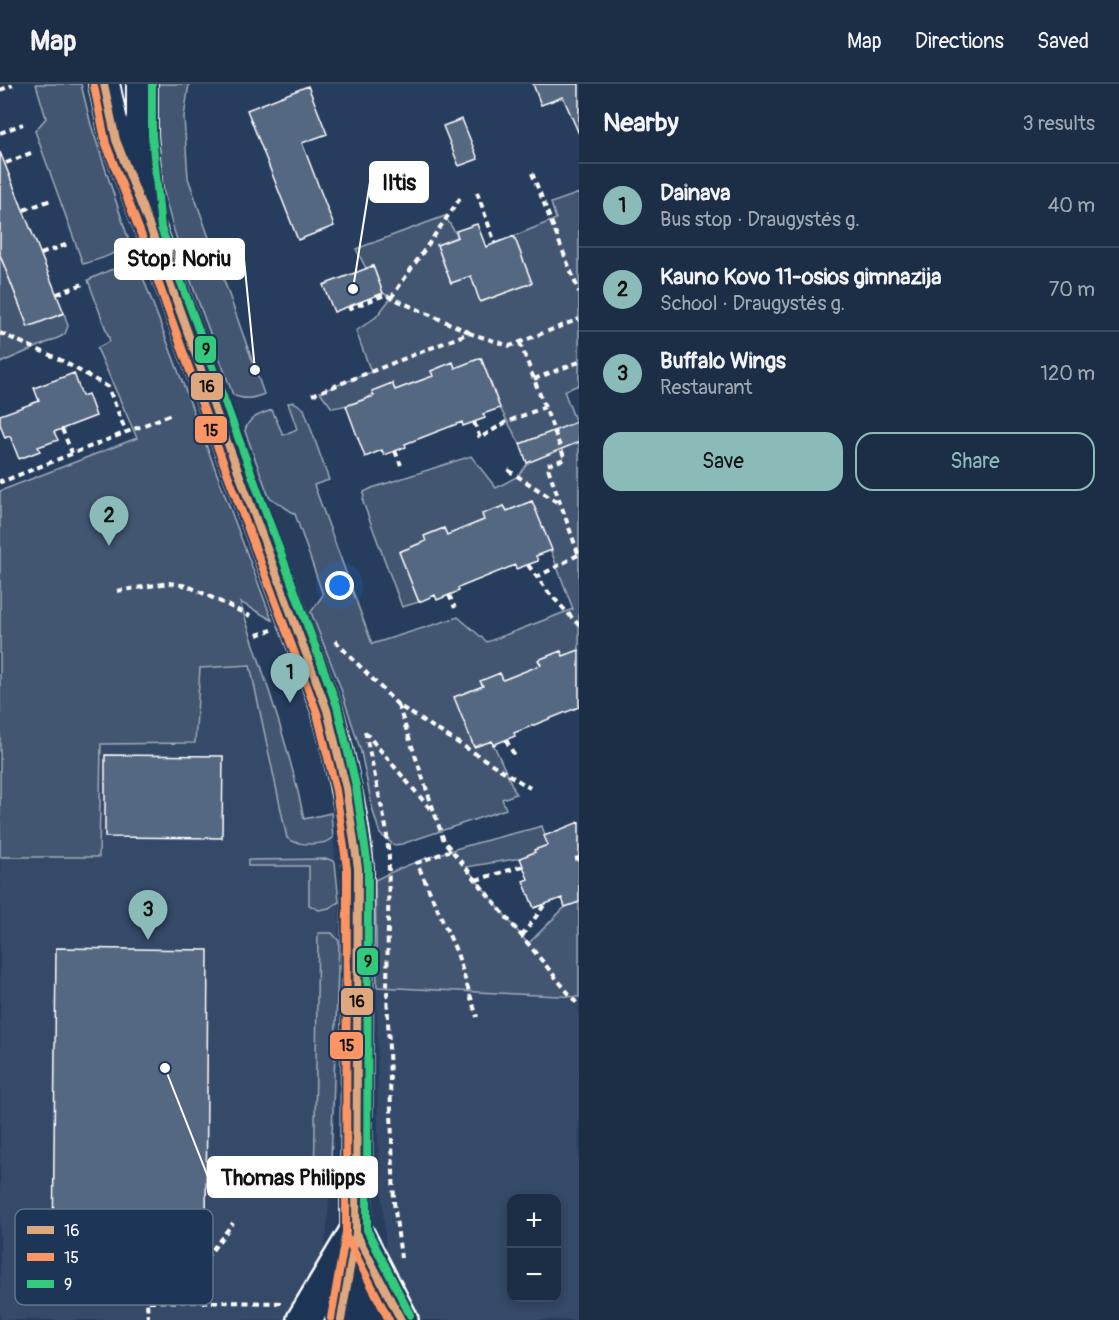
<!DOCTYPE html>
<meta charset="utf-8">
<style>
:root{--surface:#1c2e46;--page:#25364d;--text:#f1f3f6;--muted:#a0a8b3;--line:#3a4a5f;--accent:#8bbbb9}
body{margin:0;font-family:Pangolin,sans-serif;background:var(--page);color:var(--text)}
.controls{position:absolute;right:18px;bottom:18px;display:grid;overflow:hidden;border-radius:12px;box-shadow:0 3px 9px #0003}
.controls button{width:54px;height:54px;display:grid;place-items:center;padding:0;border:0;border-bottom:2px solid var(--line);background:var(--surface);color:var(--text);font:30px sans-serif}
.you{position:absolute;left:340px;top:502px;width:21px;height:21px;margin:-15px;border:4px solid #fff;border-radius:50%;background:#1a73e8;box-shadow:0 0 0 9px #1a73e833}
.badge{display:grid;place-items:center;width:39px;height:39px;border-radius:50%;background:var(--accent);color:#111;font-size:20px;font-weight:700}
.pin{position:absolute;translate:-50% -50px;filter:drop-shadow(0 2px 3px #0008)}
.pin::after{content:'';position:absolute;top:32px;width:21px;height:18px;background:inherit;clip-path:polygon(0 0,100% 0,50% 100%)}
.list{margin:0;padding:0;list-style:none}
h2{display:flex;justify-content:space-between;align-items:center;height:78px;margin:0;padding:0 24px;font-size:26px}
h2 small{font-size:20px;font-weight:400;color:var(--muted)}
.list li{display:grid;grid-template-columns:39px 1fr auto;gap:18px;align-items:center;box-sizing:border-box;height:84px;padding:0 24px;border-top:2px solid var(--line)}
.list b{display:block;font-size:22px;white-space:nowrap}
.list p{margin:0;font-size:20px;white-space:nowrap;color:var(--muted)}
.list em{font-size:20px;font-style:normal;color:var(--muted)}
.actions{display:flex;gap:12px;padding:18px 24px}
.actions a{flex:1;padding:14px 0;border:2px solid var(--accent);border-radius:18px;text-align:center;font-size:21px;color:var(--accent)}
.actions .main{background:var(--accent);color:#111}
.map{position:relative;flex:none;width:579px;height:1236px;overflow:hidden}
header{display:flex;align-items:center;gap:36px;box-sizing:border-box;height:84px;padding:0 30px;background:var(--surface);border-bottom:2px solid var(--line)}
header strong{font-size:28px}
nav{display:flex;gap:33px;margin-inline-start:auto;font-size:21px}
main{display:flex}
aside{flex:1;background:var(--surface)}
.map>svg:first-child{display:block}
</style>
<header>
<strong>Map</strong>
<nav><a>Map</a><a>Directions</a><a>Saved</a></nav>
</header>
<main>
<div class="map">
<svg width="579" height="1236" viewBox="0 0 579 1236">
<rect width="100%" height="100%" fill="#263d5e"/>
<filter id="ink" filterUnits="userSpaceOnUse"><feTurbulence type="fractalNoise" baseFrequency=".0167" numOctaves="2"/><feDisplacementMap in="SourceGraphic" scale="12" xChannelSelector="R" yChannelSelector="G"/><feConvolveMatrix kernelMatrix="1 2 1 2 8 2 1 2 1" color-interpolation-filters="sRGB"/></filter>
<g filter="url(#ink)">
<!-- built -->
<path fill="#344a68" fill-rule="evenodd" d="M 171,340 L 262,580 L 296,697 L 304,735 L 331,729 L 339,818 L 339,935 L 332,1086 L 326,1156 L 312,1208 L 293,1236 L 0,1236 L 0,773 L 99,773 L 0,407 Z
M 377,903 L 579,913 L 579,1236 L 415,1236 L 387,1182 L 378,1057 ZM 512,1114 L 556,1114 L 556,1214 L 512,1214 Z"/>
<!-- green -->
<path fill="#425672" stroke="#a0aab8" stroke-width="1.5" d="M 36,0 L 81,0 L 91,41 L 128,154 C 117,172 103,174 83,180 L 35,47 L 46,34 Z
M 154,0 L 189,0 L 184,33 L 188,94 L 264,310 C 252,315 245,316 233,311 C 204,229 160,132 154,46 C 153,31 154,15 154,0 Z
M 579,109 L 579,301 L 564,307 L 579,347 L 579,566 L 563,572 L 560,567 L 539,576 L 541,581 L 503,596 L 500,590 L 481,598 L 483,602 L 455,614 L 474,663 L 492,657 L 516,710 L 502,715 L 506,725 L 402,760 L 394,761 L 380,750 L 373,727 L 361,668 L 340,602 L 311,528 L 323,511 L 295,430 L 269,413 L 245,347 C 248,333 261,330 272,326 L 283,351 L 297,345 L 288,319 L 294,318 L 304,325 L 329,396 L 314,401 L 372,560 L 458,533 L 487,558 L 573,525 L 532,417 L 507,427 L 504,422 L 483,430 L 484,436 L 447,451 L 444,444 L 425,452 L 426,457 L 399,468 L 419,518 L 402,523 L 363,418 L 364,408 L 372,404 L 471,372 L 496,404 L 518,392 L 553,347 L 520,360 L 500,324 L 481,274 L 455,284 L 453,279 L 431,287 L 433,292 L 395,306 L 392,299 C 373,312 355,321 332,324 L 320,308 L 371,288 L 356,247 L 376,233 L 391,214 L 383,209 L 373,182 L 366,184 L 356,165 L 445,132 L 458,153 L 437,161 L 451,199 L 471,192 L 481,218 L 532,199 L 514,152 L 556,135 L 551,119 Z
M 0,171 L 28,242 L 64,229 L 68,242 L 65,250 L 60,253 L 0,279 Z
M 133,182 L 139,183 L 272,536 L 240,518 C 263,590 289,661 304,735 L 331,729 L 333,754 C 324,762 296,762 287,754 L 250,581 L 200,584 L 195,659 L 101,660 L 99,773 L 0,773 L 0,407 L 137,354 L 97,264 L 110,257 L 88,196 L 110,186 Z
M 542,742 L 548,761 L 535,766 L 535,768 L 521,774 L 466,783 L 528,860 L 565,823 L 579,818 L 579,913 L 377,903 L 375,796 C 427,769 486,757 542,742 Z
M 328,775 L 335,778 L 339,818 L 329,824 L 319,826 L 309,821 L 309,782 L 248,782 L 248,776 Z
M 318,849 L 332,849 L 339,857 L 330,1104 L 324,1107 L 314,1108 Z"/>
<!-- building -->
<path fill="#556781" stroke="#fff" stroke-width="1.5" d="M 533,0 L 579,0 L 579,50 L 563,13 L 541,21 Z
M 308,2 L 327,50 L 302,59 L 334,142 L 298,156 L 247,26 Z
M 462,35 L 478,75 L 459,82 L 443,42 Z
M 0,68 L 64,229 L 28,243 L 0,171 Z
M 477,140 L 486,163 L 514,152 L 532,199 L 480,218 L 471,192 L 451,199 L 437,161 L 458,153 L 456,147 Z
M 373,182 L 383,209 L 334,228 L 323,201 Z
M 481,274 L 500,324 L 483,330 L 485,334 L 463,342 L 462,338 L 405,360 L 406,363 L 384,371 L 382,366 L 365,373 L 346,322 L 374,312 L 372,307 L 392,299 L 395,306 L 433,292 L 431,287 L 453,278 L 455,284 Z
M 74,289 L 82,312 L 88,310 L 96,332 L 54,348 L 58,356 L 38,363 L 40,367 L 19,375 L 10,352 L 5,354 L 0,340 L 0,331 L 39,317 L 34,304 Z
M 579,337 L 579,358 L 527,379 L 520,360 Z
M 532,417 L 552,466 L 536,472 L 538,477 L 516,485 L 515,481 L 458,504 L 459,507 L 437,516 L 435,511 L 419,518 L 399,468 L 426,457 L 424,452 L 444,444 L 447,451 L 484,436 L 482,430 L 504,422 L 507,427 Z
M 579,566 L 579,623 L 514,649 L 515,652 L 493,661 L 492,657 L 474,663 L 454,613 L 483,602 L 480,597 L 500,589 L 503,596 L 541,581 L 538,576 L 561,567 L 563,572 Z
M 105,671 L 223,672 L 222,754 L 105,753 Z
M 579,738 L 579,818 L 565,823 L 562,814 L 534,824 L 523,797 L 528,795 L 520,774 L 535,768 L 534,766 L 548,761 L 544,752 Z
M 56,864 L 208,866 L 206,1142 L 175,1141 L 174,1216 L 30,1214 L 30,1167 L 53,1168 Z"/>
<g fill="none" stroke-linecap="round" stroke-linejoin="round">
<defs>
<path id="secondary" d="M 104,0 L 116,56 L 151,146 L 219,336 L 327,626 C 341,678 353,730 358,784 L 356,1149 L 367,1236
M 142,0 L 142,51 L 147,107
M 341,1236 L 351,1179"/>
<path id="primary" d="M 356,1149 L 401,1236
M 304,1236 L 356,1149"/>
</defs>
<!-- secondary casing -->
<use href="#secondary" stroke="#fff" stroke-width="34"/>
<!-- primary casing -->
<use href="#primary" stroke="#fff" stroke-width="38"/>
<!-- path -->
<path stroke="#fff" stroke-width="4" stroke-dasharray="6 4.5" stroke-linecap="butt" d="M 0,6 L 13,1
M 0,49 L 23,40
M 6,79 L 33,68
M 532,89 L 579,208
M 477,108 L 495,159
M 24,126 L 51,116
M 41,170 L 68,160
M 57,210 L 83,200
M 391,214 L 461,113
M 348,225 L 385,211 L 469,248
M 0,249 L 57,274 L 108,303 L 126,348
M 520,259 L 565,375 L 547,381 L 579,472
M 534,295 L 579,278
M 312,311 L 469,249 L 510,262 L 579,235
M 474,338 L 480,354 L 506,338 L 545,323
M 62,345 L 72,369
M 395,367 L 401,381
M 508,386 L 560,420
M 0,395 L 1,398 L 172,330
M 578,471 L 537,493 L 549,509 L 579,541
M 528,481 L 537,493
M 117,507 L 169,499 L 188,502 L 250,532
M 449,511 L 455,524
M 257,551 L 272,546
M 335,557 L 398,621 L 530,704
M 398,621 L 444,757 L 579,922
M 365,647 L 386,743 L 389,774 L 387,905 L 394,1118 L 401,1174
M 365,648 L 432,727
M 506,656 L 515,672
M 451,766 L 417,779 L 457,869 L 477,933
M 575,775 L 579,774
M 476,796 L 523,782
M 522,852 L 545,820
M 174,1216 L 233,1139
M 148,1236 L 147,1217 L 284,1219"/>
<!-- secondary -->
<use href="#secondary" stroke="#1d3557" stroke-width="30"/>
<!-- primary -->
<use href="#primary" stroke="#1d3557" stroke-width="33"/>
<defs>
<path id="bus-1" d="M 104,0 L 116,56 L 151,146 L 219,336 L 327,626 L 346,704 L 358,784 L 356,1149 L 341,1236
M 356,1149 L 401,1236"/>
<path id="bus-2" d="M 94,2 L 106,60 L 141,150 L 209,340 L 317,629 L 336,706 L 347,785 L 346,1148 L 331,1234
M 347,1154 L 389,1236"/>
<path id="bus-3" d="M 152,0 L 152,51 L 161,144 L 337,622 L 356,702 L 368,783 L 367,1146 L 410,1231"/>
</defs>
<!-- bus-1 casing -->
<use href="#bus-1" stroke="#1d3557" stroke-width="12"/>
<!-- bus-2 casing -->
<use href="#bus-2" stroke="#1d3557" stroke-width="12"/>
<!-- bus-3 casing -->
<use href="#bus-3" stroke="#1d3557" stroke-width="12"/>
<!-- bus-1 -->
<use href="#bus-1" stroke="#dfa77e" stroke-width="8"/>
<!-- bus-2 -->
<use href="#bus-2" stroke="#fb9564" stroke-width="8"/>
<!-- bus-3 -->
<use href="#bus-3" stroke="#33ca7d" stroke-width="8"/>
</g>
</g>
<!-- legend -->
<rect x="15" y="1125" width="198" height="96" rx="9" fill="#1d3557" stroke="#617289" stroke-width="1.5"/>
<rect x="27" y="1142" width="27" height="8" fill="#dfa77e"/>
<rect x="27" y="1169" width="27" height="8" fill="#fb9564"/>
<rect x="27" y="1196" width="27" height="8" fill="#33ca7d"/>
<g font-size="16" fill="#fff">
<text x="64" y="1152">16</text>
<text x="64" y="1179">15</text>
<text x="64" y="1206">9</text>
</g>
<!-- callouts -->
<path fill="none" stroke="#fff" stroke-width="2" d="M353 205L370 98M255 286L244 175M165 984L208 1093"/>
<g fill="#fff" stroke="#1d3557" stroke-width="2">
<circle cx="353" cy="205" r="6"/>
<circle cx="255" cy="286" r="6"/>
<circle cx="165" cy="984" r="6"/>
</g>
<g fill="#fff" stroke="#fff" stroke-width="2">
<rect x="370" y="78" width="58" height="40" rx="6"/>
<rect x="115" y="155" width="129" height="40" rx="6"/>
<rect x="208" y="1073" width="169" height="40" rx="6"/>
</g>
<g font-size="22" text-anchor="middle" font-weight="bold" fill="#111">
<text x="399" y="106">Iltis</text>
<text x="179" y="182">Stop! Noriu</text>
<text x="293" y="1101">Thomas Philipps</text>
</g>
<g stroke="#1d3557" stroke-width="2">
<rect x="194" y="251" width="23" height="29" rx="6" fill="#33ca7d"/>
<rect x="190" y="288" width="34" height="29" rx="6" fill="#dfa77e"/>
<rect x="194" y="331" width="34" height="29" rx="6" fill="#fb9564"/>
<rect x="356" y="863" width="23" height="29" rx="6" fill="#33ca7d"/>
<rect x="340" y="903" width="34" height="29" rx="6" fill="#dfa77e"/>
<rect x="329" y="947" width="35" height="29" rx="6" fill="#fb9564"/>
</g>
<g font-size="16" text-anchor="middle" font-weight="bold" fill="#111">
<text x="206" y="271">9</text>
<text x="207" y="308">16</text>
<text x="211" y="352">15</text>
<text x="368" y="883">9</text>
<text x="357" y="923">16</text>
<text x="347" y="967">15</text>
</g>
</svg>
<div class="controls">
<button>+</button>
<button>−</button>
</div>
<div class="you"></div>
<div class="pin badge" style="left:290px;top:619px">1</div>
<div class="pin badge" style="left:109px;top:462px">2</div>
<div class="pin badge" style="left:148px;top:856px">3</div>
</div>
<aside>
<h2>Nearby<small>3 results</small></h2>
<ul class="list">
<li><span class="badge">1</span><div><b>Dainava</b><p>Bus stop · Draugystės g.</p></div><em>40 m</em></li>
<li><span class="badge">2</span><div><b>Kauno Kovo 11-osios gimnazija</b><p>School · Draugystės g.</p></div><em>70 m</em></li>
<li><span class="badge">3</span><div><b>Buffalo Wings</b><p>Restaurant</p></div><em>120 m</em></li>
</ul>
<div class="actions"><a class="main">Save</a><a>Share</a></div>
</aside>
</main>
